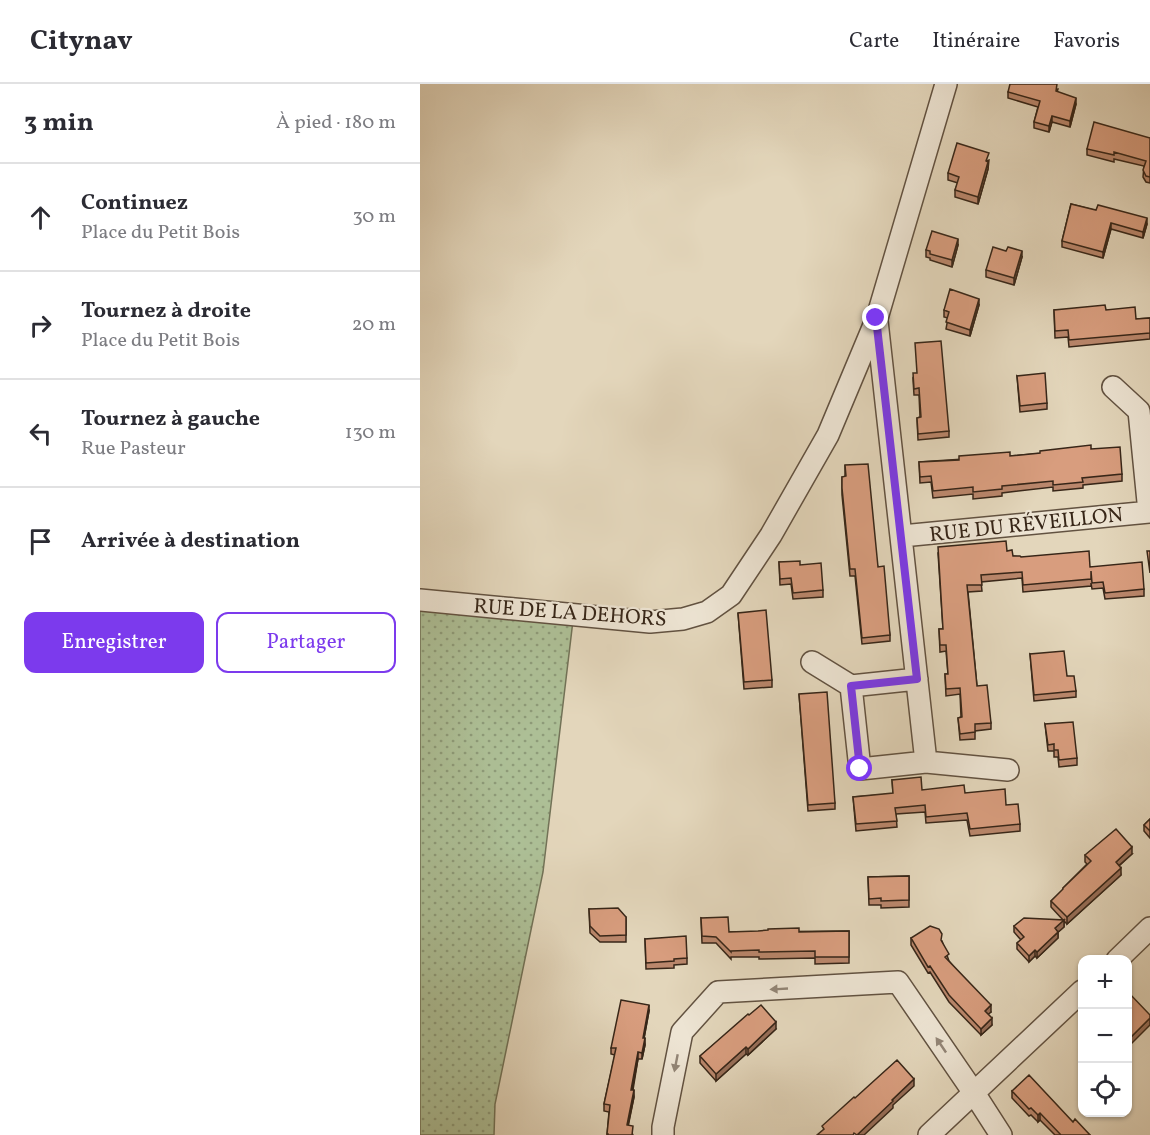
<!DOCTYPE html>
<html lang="fr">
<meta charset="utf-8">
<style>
:root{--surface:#fff;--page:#f2f2f3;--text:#2b2b33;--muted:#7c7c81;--line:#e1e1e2;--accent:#7c3aed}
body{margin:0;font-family:Vollkorn,serif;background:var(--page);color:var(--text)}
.controls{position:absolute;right:18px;bottom:18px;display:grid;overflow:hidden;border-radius:12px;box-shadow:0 2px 4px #0004}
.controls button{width:54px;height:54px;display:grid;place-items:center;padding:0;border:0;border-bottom:2px solid var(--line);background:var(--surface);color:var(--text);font:30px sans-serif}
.stop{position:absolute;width:18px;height:18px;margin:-14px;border:4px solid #7c3aed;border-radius:50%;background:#fff}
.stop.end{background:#7c3aed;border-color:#fff;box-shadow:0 2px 6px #0008}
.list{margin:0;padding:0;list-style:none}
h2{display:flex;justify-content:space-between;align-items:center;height:78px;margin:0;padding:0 24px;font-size:26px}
h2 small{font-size:20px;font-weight:400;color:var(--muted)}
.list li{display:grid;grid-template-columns:39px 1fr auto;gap:18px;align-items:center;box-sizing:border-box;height:108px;padding:0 24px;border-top:2px solid var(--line)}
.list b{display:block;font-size:22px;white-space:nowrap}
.list p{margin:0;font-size:20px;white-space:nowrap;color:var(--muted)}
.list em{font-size:20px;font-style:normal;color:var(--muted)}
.actions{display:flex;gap:12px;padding:18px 24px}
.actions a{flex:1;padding:14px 0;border:2px solid var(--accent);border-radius:12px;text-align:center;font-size:21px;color:var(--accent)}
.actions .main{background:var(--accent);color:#fff}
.icon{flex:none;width:33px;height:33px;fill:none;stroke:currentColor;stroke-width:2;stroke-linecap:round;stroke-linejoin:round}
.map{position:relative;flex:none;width:730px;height:1051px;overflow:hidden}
header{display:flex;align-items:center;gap:36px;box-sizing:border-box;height:84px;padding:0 30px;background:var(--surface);border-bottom:2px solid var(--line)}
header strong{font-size:28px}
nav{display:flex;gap:33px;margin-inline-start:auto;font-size:21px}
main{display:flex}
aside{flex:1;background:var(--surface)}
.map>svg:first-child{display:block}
</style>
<header>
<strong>Citynav</strong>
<nav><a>Carte</a><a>Itinéraire</a><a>Favoris</a></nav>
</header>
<main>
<aside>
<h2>3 min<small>À pied · 180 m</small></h2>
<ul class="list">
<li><svg class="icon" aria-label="ahead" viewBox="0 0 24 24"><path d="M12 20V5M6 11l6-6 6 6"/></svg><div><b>Continuez</b><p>Place du Petit Bois</p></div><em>30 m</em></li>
<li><svg class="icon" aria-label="right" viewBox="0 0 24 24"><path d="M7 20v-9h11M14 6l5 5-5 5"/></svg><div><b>Tournez à droite</b><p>Place du Petit Bois</p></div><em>20 m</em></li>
<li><svg class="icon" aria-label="left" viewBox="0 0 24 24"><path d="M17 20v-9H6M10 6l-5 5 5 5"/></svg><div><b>Tournez à gauche</b><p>Rue Pasteur</p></div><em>130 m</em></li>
<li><svg class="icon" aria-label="arrive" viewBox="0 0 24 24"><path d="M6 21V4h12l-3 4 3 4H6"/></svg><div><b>Arrivée à destination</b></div></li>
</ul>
<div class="actions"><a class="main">Enregistrer</a><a>Partager</a></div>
</aside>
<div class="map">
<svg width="730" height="1051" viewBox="0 0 730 1051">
<defs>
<pattern id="grass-dots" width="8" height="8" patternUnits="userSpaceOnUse" patternTransform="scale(1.5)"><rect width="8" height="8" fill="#adbf96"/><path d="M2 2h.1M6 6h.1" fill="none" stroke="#8e9b79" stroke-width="1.8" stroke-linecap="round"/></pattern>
</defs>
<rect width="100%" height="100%" fill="#e3d6bb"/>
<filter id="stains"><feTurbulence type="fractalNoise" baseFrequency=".00333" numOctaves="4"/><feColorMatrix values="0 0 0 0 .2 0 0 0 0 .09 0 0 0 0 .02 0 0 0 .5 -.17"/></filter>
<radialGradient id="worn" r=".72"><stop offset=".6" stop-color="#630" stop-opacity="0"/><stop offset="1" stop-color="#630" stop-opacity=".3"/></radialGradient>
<!-- grass -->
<path fill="url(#grass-dots)" stroke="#727257" stroke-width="1.5" d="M 0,526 L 154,528 L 123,788 L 75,1020 L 74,1051 L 0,1051 Z"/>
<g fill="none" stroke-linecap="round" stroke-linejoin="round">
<defs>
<path id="street" d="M 457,237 L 506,678
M 693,303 L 719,327 L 729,428
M 482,452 L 730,428
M 0,516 L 230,538 L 263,535 L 287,528 L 311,511 L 351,451 L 408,351 L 457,234 L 526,0
M 392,578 L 431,602
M 497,595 L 431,602 L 440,685 L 506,678 L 588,686
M 697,876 L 730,844
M 243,1051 L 243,1043 L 262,948 L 298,908 L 478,898 L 554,1009 L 581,1051
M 509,1051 L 662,907"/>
</defs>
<!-- street casing -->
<use href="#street" stroke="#625241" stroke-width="24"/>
<!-- street -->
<use href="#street" stroke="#ede4d3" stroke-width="21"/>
</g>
<!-- wall -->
<path fill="#ba876c" stroke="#372618" stroke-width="1.5" d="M 638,5 L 637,8 L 656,20 L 650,43 L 632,38 L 629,48 L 614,44 L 614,38 L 618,23 L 588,14 L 588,8 Z
M 730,54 L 730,99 L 726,98 L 723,93 L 724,82 L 694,75 L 694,78 L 667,71 L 667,65 Z
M 569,76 L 568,85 L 558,120 L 535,113 L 535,106 L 538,99 L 528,96 L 528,89 Z
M 651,120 L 727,140 L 723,154 L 691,145 L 683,174 L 642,163 L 642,157 Z
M 538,161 L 532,183 L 510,176 L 510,174 L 506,173 L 506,166 Z
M 602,173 L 594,201 L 566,193 L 566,186 Z
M 559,221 L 550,252 L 526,245 L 528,234 L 524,233 L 524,226 Z
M 634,226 L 686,226 L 716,235 L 730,234 L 730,255 L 649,263 L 648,253 L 635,254 Z
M 597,292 L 627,319 L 627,325 L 600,328 Z
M 493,295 L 529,347 L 529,353 L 498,356 L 497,334 L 500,333 L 499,311 L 494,311 Z
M 671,365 L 702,390 L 702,397 L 663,401 L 663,404 L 633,407 L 633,403 L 582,409 L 582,412 L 553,415 L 553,410 L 513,414 L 511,398 L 500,399 L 499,378 L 590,372 Z
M 425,381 L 458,483 L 470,551 L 470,557 L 442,560 L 435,492 L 430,492 L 422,411 L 422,393 L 425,393 Z
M 587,467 L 593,472 L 670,483 L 724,505 L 724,512 L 685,515 L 683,504 L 672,505 L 671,499 L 671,502 L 603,508 L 602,494 L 561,498 L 562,507 L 548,508 L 557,602 L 571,639 L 571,645 L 555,647 L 555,655 L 540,656 L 538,634 L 541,633 L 540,610 L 526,612 L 525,590 L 528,590 L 526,567 L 520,568 L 519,545 L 523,545 L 518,469 Z
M 359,478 L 380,481 L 403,506 L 403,513 L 373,515 L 371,500 L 360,501 Z
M 318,529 L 352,596 L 352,603 L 324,605 Z
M 610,570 L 647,592 L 656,607 L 656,613 L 614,617 Z
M 379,610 L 415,719 L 415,725 L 388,727 Z
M 625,640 L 657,674 L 657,681 L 639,683 L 638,673 L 634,673 L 634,667 L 628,667 Z
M 472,696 L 502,706 L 545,709 L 586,721 L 600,740 L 600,747 L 550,752 L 547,736 L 506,739 L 505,728 L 476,730 L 477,743 L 436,747 L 433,713 L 473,710 Z
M 730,735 L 730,754 L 724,747 L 724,741 Z
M 712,770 L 699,782 L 701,791 L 647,840 L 644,837 L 644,843 L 638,848 L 638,854 L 617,874 L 615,872 L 609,878 L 597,865 L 597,859 L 601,856 L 594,848 L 594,842 L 643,836 L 631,823 L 631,817 L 643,806 L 643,804 L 667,780 L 665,778 L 665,771 Z
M 489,792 L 489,823 L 461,824 L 461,821 L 449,821 L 448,793 Z
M 169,825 L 206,833 L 206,858 L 180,858 L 170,849 Z
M 281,834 L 309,848 L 429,847 L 429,879 L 395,880 L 395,874 L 339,875 L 339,873 L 311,873 L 311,875 L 296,859 L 282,859 Z
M 491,854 L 522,857 L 529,877 L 571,928 L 568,930 L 572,941 L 561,951 L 529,918 L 510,888 L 508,889 L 491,861 Z
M 225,855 L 267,874 L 267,880 L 254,881 L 254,884 L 226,885 Z
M 229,927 L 224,954 L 225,961 L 222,975 L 218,975 L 213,1006 L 214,1013 L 208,1041 L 213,1051 L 187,1051 L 189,1028 L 184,1027 L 184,1020 L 195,971 L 191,970 L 191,964 Z
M 329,931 L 356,945 L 328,971 L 326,970 L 296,997 L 280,979 L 280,972 Z
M 592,1007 L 653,1038 L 670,1051 L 635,1051 L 620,1036 L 618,1038 L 611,1031 L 609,1032 L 592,1014 Z"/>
<!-- shaded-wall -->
<path fill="#976e58" stroke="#372618" stroke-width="1.5" d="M 656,14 L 656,20 L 650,43 L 650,37 Z
M 632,32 L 632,38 L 629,48 L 629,42 Z
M 568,78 L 568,85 L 558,120 L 558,113 Z
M 727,134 L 727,140 L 723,154 L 723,148 Z
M 691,139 L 691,145 L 683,174 L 683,168 Z
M 538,155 L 538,161 L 532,183 L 532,176 Z
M 602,167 L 602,173 L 594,201 L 594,194 Z
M 559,215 L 559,221 L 550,252 L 550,246 Z
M 712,763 L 712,770 L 696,784 L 696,778 Z
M 701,784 L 701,791 L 647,840 L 647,833 Z
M 644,836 L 644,843 L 635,851 L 635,844 Z
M 638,848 L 638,854 L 617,874 L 617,868 Z
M 615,866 L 615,872 L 609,878 L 609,872 Z
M 229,921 L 229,927 L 223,960 L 223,954 Z
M 571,921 L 571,928 L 565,933 L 565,927 Z
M 572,934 L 572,941 L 561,951 L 561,945 Z
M 730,934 L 730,941 L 708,963 L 708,956 Z
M 356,938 L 356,945 L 328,971 L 328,965 Z
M 225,954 L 225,961 L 222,975 L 222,969 Z
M 326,963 L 326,970 L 296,997 L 296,990 Z
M 218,968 L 218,975 L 211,1012 L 211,1006 Z
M 494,995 L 494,1002 L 473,1021 L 473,1024 L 444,1051 L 437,1051 L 472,1016 Z
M 214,1006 L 214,1013 L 207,1048 L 207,1041 Z
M 620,1029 L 620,1036 L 618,1038 L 618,1031 Z"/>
<!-- building -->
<path fill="#d89d7e" stroke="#372618" stroke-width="1.5" d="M 590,0 L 637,0 L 636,7 L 656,14 L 650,37 L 632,32 L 629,42 L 614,38 L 620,17 L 588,8 Z
M 674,38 L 730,54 L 730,93 L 726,92 L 723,86 L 726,77 L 694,68 L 694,71 L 667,65 Z
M 537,59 L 569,69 L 566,77 L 568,78 L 558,113 L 535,106 L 539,93 L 528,89 Z
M 651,120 L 676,126 L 678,121 L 727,134 L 723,148 L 691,139 L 683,168 L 642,157 Z
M 512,147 L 538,155 L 532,176 L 510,170 L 510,167 L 506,166 Z
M 573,163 L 586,167 L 588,163 L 602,167 L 594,194 L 566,186 Z
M 530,205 L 559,215 L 550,246 L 526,238 L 529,228 L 524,226 Z
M 685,221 L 686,226 L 715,223 L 716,235 L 730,234 L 730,249 L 649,256 L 648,246 L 635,247 L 634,226 Z
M 521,257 L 529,347 L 498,350 L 497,334 L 501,333 L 499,304 L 494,305 L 493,289 L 497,289 L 495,259 Z
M 625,289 L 627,319 L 600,322 L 597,292 Z
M 671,361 L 671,365 L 700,363 L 702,390 L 662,394 L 663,398 L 633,401 L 633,397 L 582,402 L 582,405 L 553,408 L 553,403 L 513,407 L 511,392 L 500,393 L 499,378 L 539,376 L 539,372 L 590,368 L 590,372 L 620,369 L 620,367 Z
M 448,380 L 458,483 L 464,482 L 470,551 L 442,554 L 435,485 L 430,485 L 422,404 L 422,393 L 426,392 L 425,381 Z
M 586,457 L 587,467 L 592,466 L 593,472 L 600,472 L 601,473 L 669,467 L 670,483 L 722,478 L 724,505 L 685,509 L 683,498 L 672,499 L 671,487 L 671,495 L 603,501 L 602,488 L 561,491 L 562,501 L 547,501 L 557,602 L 567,601 L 571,639 L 555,640 L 555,648 L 540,650 L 538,634 L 542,633 L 540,604 L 526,605 L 525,590 L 528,590 L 526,561 L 520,561 L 519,545 L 523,545 L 518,463 Z
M 727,467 L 730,467 L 730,489 Z
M 380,477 L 380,481 L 401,479 L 403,506 L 373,509 L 371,494 L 360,495 L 359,478 Z
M 346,526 L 352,596 L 324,598 L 318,529 Z
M 644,567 L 647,592 L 654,592 L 656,607 L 614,611 L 610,570 Z
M 407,608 L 415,719 L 388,721 L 379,610 Z
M 653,638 L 657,674 L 639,676 L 638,666 L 634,666 L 634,660 L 628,661 L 625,640 Z
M 501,693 L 502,706 L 544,701 L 545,709 L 585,705 L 586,721 L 598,720 L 600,740 L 550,745 L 547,729 L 506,733 L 505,721 L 475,724 L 477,737 L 436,740 L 433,713 L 473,709 L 472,696 Z
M 730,735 L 730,747 L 724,741 Z
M 696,745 L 712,763 L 696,778 L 701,784 L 647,833 L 631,817 L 643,805 L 643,804 L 671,777 L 665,771 Z
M 489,792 L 489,816 L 461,817 L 461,814 L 449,815 L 448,793 Z
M 198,824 L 206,833 L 206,851 L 180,852 L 170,842 L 169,825 Z
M 308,833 L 309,848 L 338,847 L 348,846 L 348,845 L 379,844 L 379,848 L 429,847 L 429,873 L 395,873 L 395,867 L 339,868 L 339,866 L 311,867 L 311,868 L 296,853 L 282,852 L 281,834 Z
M 604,834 L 644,836 L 635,844 L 638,848 L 617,868 L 615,866 L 609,872 L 597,859 L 604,853 L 594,842 Z
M 510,842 L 519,845 L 522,850 L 521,856 L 529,870 L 525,873 L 571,921 L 565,927 L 572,934 L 561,945 L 529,911 L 510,882 L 508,883 L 491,854 Z
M 266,852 L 267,874 L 254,875 L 254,877 L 226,879 L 225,855 Z
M 708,908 L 730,931 L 730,934 L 708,956 Z
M 201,916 L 229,921 L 223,954 L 225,954 L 222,969 L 218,968 L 211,1006 L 214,1006 L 207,1041 L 213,1042 L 212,1051 L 188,1051 L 188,1050 L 187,1050 L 190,1021 L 184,1020 L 196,964 L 191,964 Z
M 341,921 L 356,938 L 328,965 L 326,963 L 296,990 L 280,972 L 328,930 L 329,931 Z
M 477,976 L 494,995 L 472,1016 L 473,1017 L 437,1051 L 434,1049 L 433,1051 L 397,1051 L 404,1045 L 402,1042 L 434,1013 L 435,1014 Z
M 609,991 L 653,1038 L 655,1035 L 670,1051 L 641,1051 L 620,1029 L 618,1031 L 611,1024 L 609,1025 L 592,1007 Z"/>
<!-- one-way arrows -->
<defs><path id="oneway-solid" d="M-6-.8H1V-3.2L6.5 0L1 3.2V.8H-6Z" transform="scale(1.5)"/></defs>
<g fill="#928576">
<use href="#oneway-solid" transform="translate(359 905) rotate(177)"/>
<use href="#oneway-solid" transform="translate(521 961) rotate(-124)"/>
<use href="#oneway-solid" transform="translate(256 979) rotate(101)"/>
</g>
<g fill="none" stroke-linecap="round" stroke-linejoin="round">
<!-- route -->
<path stroke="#7c3aed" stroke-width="8" d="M 440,685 L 431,602 L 497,595 L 456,234"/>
</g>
<g text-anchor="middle" stroke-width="4.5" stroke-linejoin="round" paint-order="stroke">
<!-- street labels -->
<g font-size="21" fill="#372618" stroke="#ede4d3">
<text transform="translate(606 440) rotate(-6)" y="7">RUE DU RÉVEILLON</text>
<text transform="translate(150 528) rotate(4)" y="7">RUE DE LA DEHORS</text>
</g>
</g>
<rect width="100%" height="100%" filter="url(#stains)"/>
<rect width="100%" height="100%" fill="url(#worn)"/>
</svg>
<div class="controls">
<button>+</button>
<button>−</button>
<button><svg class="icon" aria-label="locate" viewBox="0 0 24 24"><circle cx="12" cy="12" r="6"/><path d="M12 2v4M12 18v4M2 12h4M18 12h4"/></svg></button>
</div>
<div class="stop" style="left:440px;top:685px"></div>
<div class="stop end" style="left:456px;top:234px"></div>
</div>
</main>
